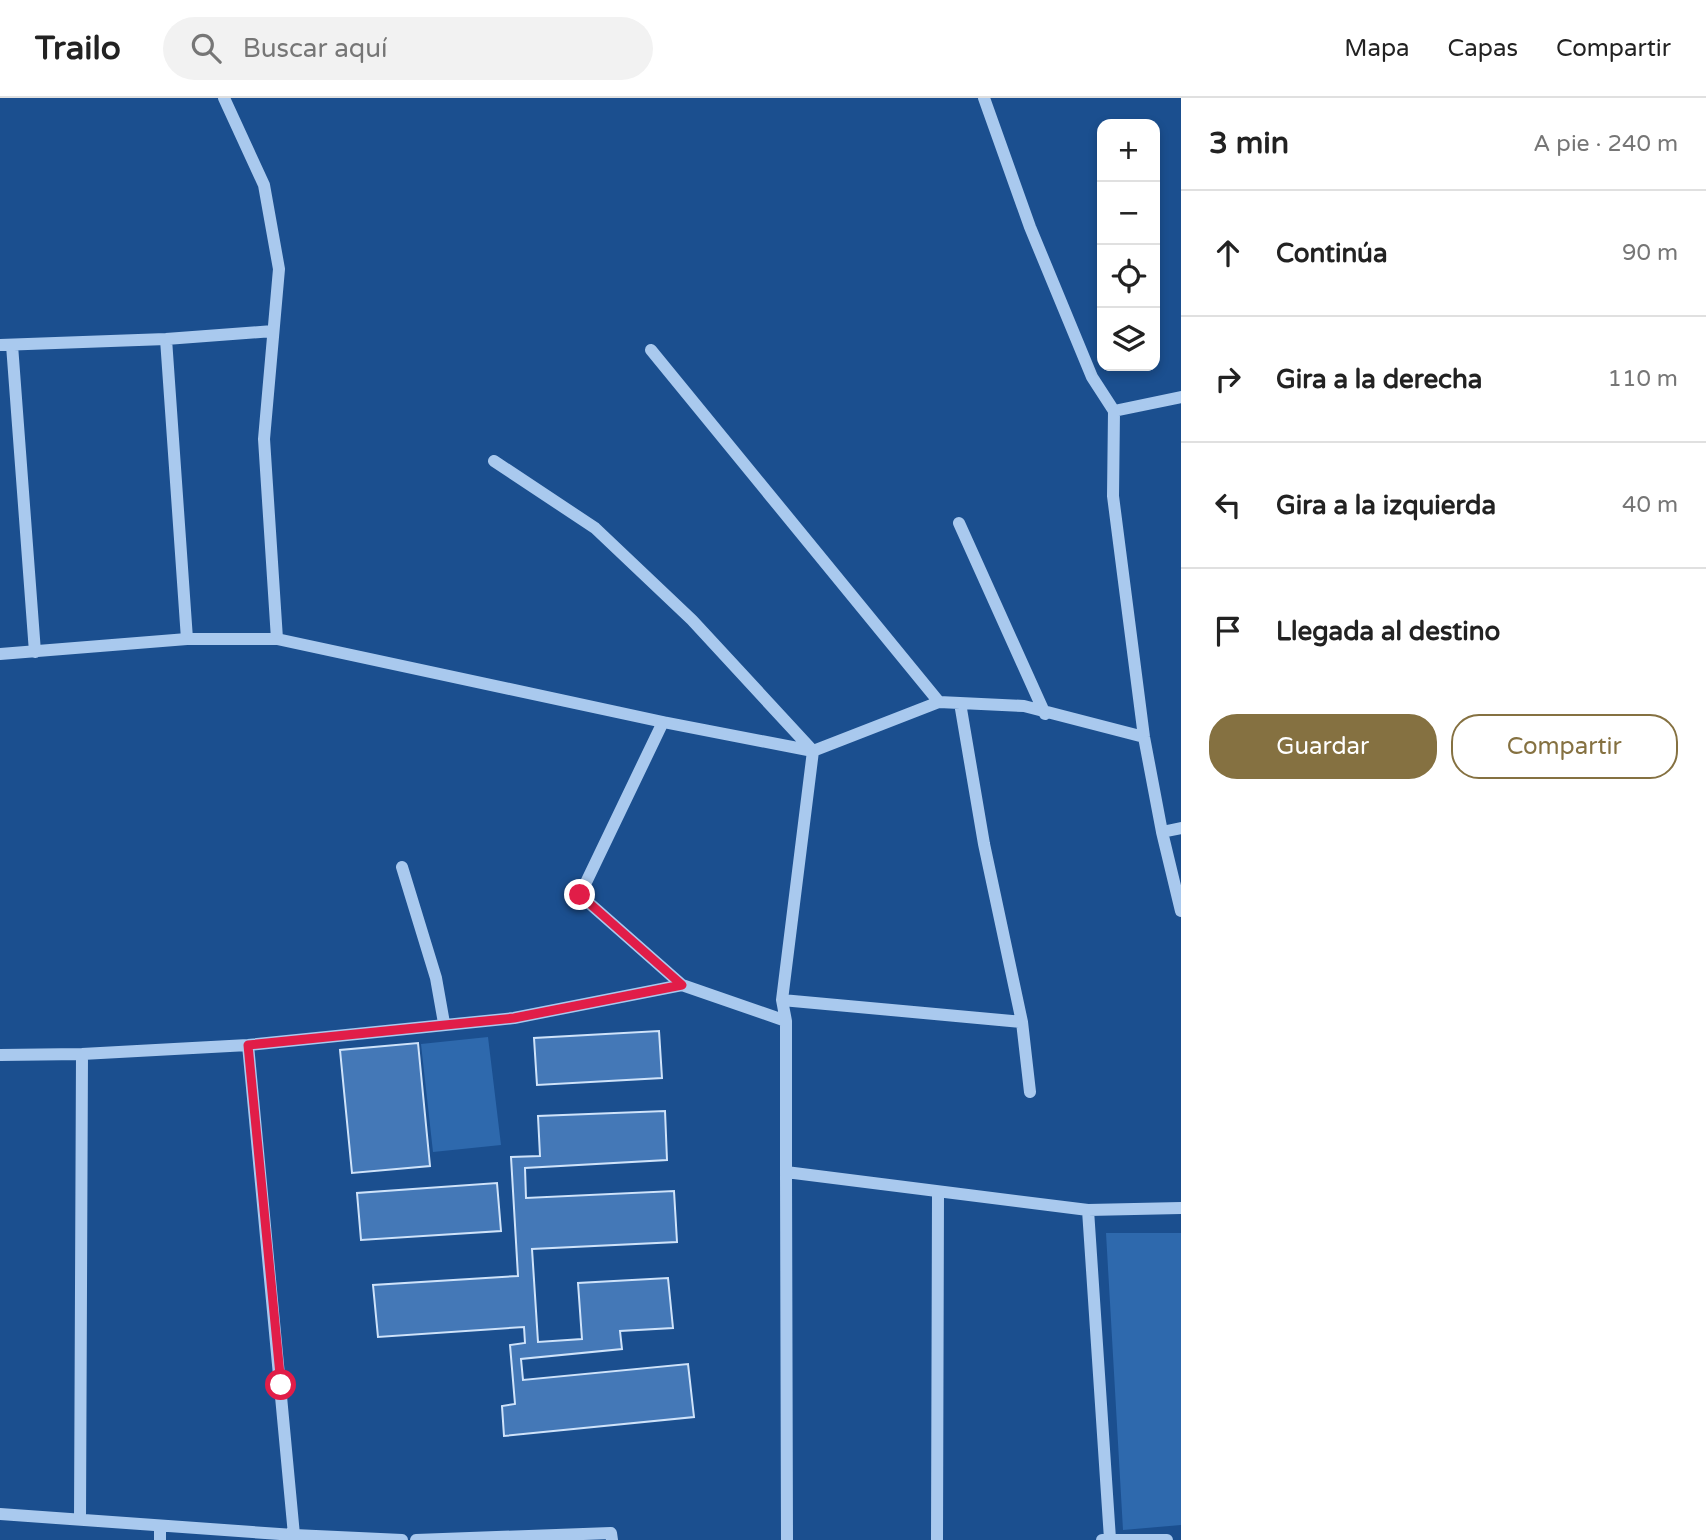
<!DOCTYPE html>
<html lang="es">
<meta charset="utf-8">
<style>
:root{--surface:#fff;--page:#f2f2f2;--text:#222;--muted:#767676;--line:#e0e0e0;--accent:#857141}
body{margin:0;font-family:"Varela Round",sans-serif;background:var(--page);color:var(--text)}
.controls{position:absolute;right:21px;top:21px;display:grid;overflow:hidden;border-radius:14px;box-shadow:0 4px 10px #0003}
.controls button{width:63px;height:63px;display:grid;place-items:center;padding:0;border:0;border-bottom:2px solid var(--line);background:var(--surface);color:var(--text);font:35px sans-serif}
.stop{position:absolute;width:21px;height:21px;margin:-16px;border:5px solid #e11d48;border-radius:50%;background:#fff}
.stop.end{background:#e11d48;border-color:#fff;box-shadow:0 2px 7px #0008}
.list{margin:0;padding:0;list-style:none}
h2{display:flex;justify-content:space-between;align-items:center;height:91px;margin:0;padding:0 28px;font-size:30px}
h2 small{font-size:23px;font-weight:400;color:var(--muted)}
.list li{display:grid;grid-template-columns:46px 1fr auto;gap:21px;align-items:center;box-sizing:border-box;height:126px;padding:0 28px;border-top:2px solid var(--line)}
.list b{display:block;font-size:26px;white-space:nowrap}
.list em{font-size:23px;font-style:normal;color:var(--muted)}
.actions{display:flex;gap:14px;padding:21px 28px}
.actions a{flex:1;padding:16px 0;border:2px solid var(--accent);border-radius:28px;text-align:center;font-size:24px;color:var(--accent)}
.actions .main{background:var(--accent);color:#fff}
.icon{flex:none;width:38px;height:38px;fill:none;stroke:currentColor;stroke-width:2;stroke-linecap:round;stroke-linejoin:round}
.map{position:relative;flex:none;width:1181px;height:1442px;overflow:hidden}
header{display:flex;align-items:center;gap:42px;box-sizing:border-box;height:98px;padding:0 35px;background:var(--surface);border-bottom:2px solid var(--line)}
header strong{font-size:33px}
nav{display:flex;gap:38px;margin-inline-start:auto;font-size:24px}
.search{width:490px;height:63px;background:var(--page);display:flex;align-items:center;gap:18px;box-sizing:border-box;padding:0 24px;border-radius:38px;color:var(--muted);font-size:26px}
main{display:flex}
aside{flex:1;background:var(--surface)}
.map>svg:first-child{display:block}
</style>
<header>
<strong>Trailo</strong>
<div class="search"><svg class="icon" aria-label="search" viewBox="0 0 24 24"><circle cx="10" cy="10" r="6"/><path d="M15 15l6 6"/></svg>Buscar aquí</div>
<nav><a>Mapa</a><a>Capas</a><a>Compartir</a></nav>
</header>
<main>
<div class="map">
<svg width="1181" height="1442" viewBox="0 0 1181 1442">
<rect width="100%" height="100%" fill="#1b4f8f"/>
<!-- green -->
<path fill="#2e69ad" d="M 488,939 L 501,1047 L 433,1054 L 421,946 Z
M 1106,1135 L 1181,1135 L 1181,1427 L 1123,1432 Z"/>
<!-- building -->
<path fill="#4478b7" stroke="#cfe3fa" stroke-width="2" d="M 659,933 L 662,980 L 537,987 L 534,940 Z
M 418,945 L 430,1068 L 352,1075 L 340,952 Z
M 665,1013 L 667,1062 L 525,1070 L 526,1100 L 674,1093 L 677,1144 L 532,1151 L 538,1244 L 582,1241 L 578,1185 L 668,1180 L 673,1230 L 620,1233 L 622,1251 L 521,1261 L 523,1282 L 688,1266 L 694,1319 L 504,1338 L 502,1308 L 515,1306 L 510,1247 L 525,1245 L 524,1229 L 378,1239 L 373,1187 L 518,1178 L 511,1059 L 540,1058 L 538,1018 Z
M 497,1085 L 501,1133 L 361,1142 L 357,1095 Z"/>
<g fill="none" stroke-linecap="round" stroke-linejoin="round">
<!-- minor -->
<path stroke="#a9c9ee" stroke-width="12" d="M 224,0 L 264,87 L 279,171 L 264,341 L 277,541
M 984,0 L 1030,129 L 1092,279 L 1114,313 L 1113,398 L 1144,639 L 1162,734 L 1181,813
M 166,241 L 187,541
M 0,247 L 166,241 L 273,233
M 12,247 L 35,554
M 651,252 L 939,604
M 1114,313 L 1181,299
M 494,363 L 595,430 L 692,522 L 813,653 L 782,902 L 786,923 L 786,1074
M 959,425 L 1045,616
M 0,556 L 187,541 L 277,541 L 663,624 L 813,653 L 939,604 L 1024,608 L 1144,639
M 960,605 L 984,746 L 1022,924 L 1030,994
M 663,624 L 580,797 L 682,887 L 786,923
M 1162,734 L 1181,730
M 402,769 L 436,880 L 444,925
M 782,902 L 1022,924
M 248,947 L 294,1437
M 0,957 L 82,956 L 248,947 L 514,920 L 682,887
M 1088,1112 L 1110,1441
M 0,1416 L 294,1437 L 402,1442
M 80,1422 L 82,956
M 160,1442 L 160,1428
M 416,1442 L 611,1435 L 612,1442
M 787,1442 L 786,1074 L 1088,1112 L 1181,1110
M 937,1442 L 938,1094
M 1102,1442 L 1167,1442"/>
</g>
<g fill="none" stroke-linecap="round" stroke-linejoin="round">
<!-- route -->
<path stroke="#e11d48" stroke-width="9" d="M 281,1287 L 248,947 L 514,920 L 682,887 L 580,797"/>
</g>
</svg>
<div class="controls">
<button>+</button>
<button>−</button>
<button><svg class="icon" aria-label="locate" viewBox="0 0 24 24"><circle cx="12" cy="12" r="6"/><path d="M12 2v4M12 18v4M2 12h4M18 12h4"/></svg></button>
<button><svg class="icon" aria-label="layers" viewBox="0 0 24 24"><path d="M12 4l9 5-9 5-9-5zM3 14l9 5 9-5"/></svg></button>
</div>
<div class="stop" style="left:281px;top:1287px"></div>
<div class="stop end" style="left:580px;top:797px"></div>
</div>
<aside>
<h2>3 min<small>A pie · 240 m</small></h2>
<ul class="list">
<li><svg class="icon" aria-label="ahead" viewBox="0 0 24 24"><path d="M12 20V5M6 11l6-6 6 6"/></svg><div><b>Continúa</b></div><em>90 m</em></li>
<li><svg class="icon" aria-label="right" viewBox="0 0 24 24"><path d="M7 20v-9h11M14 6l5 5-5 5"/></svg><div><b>Gira a la derecha</b></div><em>110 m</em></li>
<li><svg class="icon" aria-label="left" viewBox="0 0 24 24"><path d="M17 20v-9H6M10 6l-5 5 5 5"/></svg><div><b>Gira a la izquierda</b></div><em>40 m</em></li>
<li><svg class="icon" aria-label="arrive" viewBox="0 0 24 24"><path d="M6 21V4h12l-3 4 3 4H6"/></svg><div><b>Llegada al destino</b></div></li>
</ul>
<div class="actions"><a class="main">Guardar</a><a>Compartir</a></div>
</aside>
</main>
